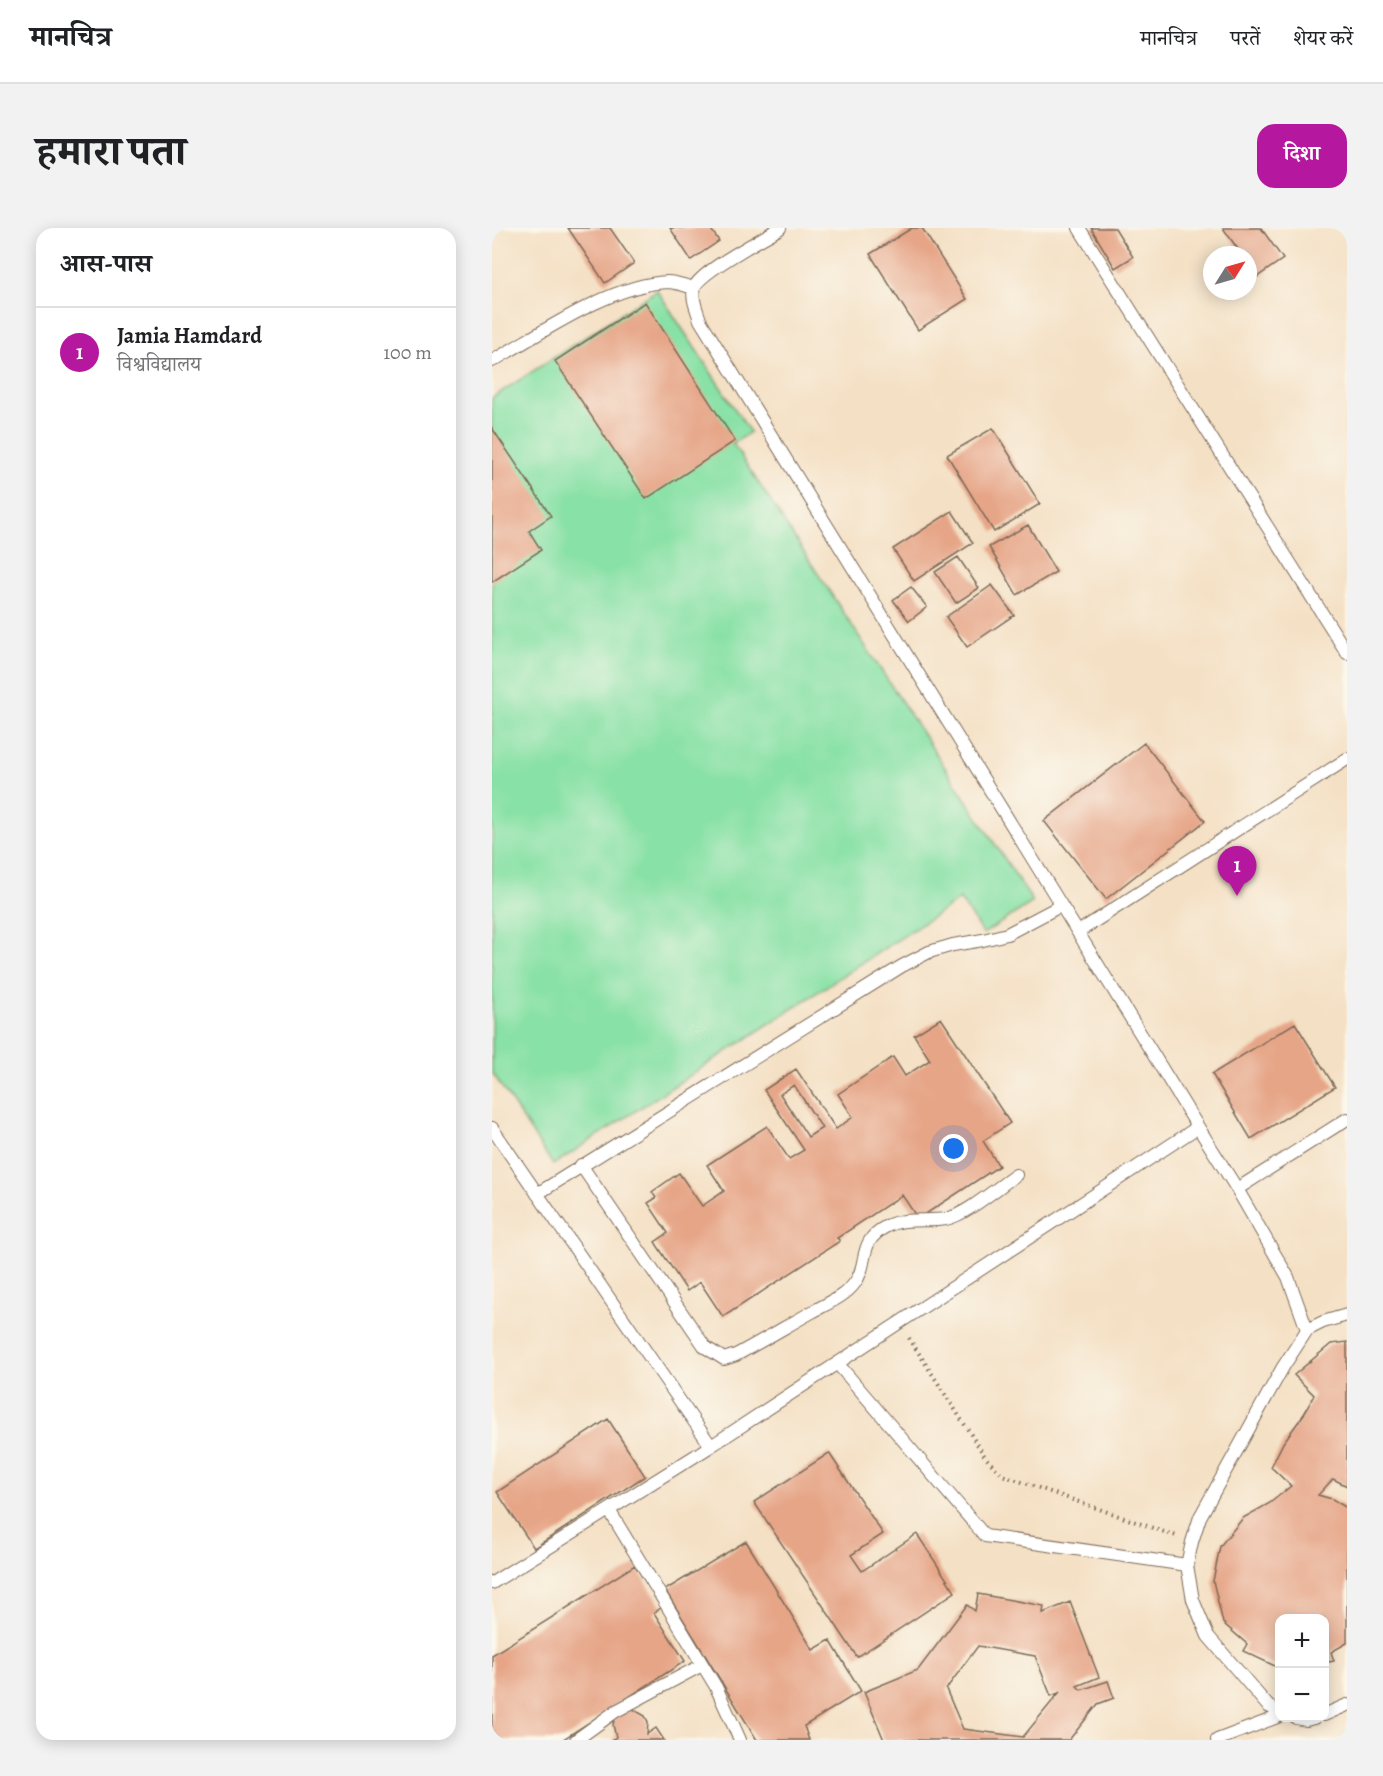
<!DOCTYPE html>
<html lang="hi">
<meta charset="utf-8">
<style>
:root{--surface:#fff;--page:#f2f2f2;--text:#202124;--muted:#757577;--line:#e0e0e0;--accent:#b5179e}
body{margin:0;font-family:Alegreya,"Noto Serif Devanagari",serif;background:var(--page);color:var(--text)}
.controls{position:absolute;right:18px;bottom:18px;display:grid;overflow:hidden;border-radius:12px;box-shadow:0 3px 15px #0003}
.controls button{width:54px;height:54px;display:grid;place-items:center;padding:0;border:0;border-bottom:2px solid var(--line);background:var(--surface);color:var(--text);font:30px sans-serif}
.compass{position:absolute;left:711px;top:18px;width:54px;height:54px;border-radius:50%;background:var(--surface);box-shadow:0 3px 15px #0003;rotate:53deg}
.you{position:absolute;left:462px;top:921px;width:21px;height:21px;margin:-15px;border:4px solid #fff;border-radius:50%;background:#1a73e8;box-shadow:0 0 0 9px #1a73e833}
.badge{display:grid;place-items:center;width:39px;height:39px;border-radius:50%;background:var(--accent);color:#fff;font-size:20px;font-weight:700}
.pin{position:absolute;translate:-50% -50px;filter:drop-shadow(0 2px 3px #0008)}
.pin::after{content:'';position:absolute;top:32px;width:21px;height:18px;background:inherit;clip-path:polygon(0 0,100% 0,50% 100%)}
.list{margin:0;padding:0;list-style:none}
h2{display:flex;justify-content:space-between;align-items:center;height:78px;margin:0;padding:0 24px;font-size:26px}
h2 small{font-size:20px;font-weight:400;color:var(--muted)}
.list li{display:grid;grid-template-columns:39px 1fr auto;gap:18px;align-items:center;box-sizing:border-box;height:90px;padding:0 24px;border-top:2px solid var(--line)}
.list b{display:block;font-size:22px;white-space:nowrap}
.list p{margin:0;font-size:20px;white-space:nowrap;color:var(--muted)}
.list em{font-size:20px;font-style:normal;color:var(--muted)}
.map{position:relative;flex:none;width:855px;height:1512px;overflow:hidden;border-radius:18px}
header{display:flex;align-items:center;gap:36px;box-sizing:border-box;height:84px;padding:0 30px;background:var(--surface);border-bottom:2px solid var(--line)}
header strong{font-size:28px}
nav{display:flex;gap:33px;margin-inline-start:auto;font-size:21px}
.intro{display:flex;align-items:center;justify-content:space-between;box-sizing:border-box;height:144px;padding:0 36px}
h1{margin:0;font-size:42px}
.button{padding:15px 27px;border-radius:18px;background:var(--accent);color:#fff;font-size:21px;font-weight:700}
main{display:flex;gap:36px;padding:0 36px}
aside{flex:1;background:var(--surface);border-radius:18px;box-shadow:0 3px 15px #0003}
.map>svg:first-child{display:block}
</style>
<header>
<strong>मानचित्र</strong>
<nav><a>मानचित्र</a><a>परतें</a><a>शेयर करें</a></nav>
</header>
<div class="intro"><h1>हमारा पता</h1><a class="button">दिशा</a></div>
<main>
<aside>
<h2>आस-पास<small></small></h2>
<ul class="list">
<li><span class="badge">1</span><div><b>Jamia Hamdard</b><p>विश्वविद्यालय</p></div><em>100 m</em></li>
</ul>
</aside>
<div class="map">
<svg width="855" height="1512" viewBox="0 0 855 1512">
<rect width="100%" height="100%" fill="#fbf7ec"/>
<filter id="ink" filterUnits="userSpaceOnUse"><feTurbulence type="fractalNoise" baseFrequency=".0167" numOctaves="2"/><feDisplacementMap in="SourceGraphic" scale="12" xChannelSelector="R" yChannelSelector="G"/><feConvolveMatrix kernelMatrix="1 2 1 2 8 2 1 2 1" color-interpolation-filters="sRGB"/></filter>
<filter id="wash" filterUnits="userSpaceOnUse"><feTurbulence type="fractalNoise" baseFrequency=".008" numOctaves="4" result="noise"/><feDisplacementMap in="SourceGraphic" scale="24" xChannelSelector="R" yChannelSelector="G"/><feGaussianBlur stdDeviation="1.35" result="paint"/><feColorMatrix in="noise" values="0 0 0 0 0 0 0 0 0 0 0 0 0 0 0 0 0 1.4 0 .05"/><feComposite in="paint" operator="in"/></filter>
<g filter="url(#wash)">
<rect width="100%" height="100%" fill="#f4e0c4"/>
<!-- green -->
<path fill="#88e1a6" stroke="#628662" stroke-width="1.5" d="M 165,62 L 258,204 L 241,216 L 541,674 L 491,706 L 468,671 L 61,937 L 0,844 L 0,170 Z"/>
<g id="blocks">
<!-- building -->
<path fill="#e6a587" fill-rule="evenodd" d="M 76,0 L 118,0 L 142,35 L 113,55 Z
M 178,0 L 218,0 L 227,13 L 199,32 Z
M 420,0 L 430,0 L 475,71 L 426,102 L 378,26 Z
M 599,0 L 623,0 L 641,29 L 623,40 Z
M 731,0 L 769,0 L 791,31 L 765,49 L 756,35 L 756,27 L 750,27 Z
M 153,74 L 243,213 L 154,271 L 63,133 Z
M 0,200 L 59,288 L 37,303 L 49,322 L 0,354 Z
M 501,200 L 548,276 L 502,304 L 455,227 Z
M 460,283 L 481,315 L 422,353 L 401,321 Z
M 536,297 L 564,344 L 525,367 L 497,319 Z
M 466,329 L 487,360 L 464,375 L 443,344 Z
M 500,357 L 522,387 L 475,419 L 454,389 Z
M 419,359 L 435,379 L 417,393 L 401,372 Z
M 652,515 L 713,593 L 614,671 L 552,593 Z
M 449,790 L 518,895 L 491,913 L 507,938 L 426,991 L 410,967 L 345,1010 L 348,1013 L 231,1089 L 208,1054 L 195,1063 L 163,1014 L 176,1005 L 156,975 L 164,970 L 160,964 L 187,945 L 210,978 L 232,963 L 215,937 L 275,898 L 297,931 L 312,922 L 272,862 L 304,841 L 344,901 L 361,889 L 346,866 L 401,829 L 413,848 L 438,832 L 422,807 ZM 302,857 L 330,900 L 316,909 L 288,866 Z
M 803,795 L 843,859 L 759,911 L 720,846 Z
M 855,1114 L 855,1258 L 841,1251 L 826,1267 L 840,1271 L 855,1280 L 855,1415 L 839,1424 L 842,1433 L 832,1435 L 832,1390 L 788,1390 L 788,1432 L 785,1439 L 751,1423 L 755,1416 L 731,1395 L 721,1353 L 728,1318 L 751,1290 L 778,1275 L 799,1258 L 779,1239 L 791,1215 L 812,1186 L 822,1167 L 802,1147 L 839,1116 Z
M 116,1191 L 153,1248 L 42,1320 L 5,1264 Z
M 337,1225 L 391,1306 L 359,1327 L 370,1343 L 425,1306 L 463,1364 L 365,1429 L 262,1274 Z
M 254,1313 L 321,1422 L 338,1412 L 369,1463 L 312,1498 L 317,1512 L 265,1512 L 173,1362 Z
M 143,1337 L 170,1379 L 162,1385 L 193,1433 L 70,1512 L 0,1512 L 0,1427 Z
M 486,1366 L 552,1378 L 551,1385 L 578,1374 L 607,1449 L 585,1458 L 589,1462 L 616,1453 L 622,1470 L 606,1476 L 577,1512 L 392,1512 L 372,1464 L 426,1442 L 475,1377 L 483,1383 ZM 486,1418 L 543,1428 L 559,1468 L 567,1465 L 531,1509 L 471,1501 L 454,1461 Z
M 141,1481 L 153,1488 L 156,1494 L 155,1506 L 164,1500 L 172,1512 L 120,1512 L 124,1509 L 121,1497 L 123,1490 L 134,1482 Z"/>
</g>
</g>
<g filter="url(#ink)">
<use href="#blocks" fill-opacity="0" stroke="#7c6a58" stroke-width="1.5"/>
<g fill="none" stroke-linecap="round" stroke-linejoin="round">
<defs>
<path id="service" d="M 288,0 C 271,11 208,43 202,60 C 199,70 205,82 208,92 L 706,899 L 745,961 L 855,891
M 587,0 L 855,425
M 0,133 C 50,105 117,57 175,54 C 184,54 194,58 202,60
M 586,704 L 855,531
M 0,900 L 219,1218 L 706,899
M 89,937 L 213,1119 L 232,1131 L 244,1127 C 270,1113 295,1098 320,1084 C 334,1076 352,1069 362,1056 C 378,1036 364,1014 395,998 C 412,989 435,994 454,991 C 474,987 506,959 524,947
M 745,961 L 796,1049 L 815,1102 L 831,1094 L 855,1087
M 45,966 L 410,738 L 437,724 L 461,717 L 491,712 L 515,706 L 568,678
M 345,1135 L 493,1308 L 695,1337
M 117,1282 L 224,1459 L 248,1512
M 0,1355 L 219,1218
M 788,1484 L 776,1478 L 716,1408 L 701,1372 L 695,1337 L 700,1314 L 708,1289 L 791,1139 L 815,1102
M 832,1487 L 855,1477
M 804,1490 L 814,1492 L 822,1490
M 84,1512 L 124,1483 L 210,1437
M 725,1512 L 788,1488"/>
</defs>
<!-- service casing -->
<use href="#service" stroke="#7c6a58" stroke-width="14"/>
<!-- path -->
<path stroke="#7c6a58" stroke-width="4" stroke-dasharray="1.5 4.5" stroke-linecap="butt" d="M 417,1110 L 494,1230 L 510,1247 L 684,1308"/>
<!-- service -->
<use href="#service" stroke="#fff" stroke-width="12"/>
</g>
</g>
</svg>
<div class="controls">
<button>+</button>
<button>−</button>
</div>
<svg class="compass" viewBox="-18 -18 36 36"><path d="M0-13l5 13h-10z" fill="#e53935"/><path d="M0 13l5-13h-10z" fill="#757577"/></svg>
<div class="you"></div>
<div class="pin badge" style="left:745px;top:668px">1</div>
</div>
</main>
